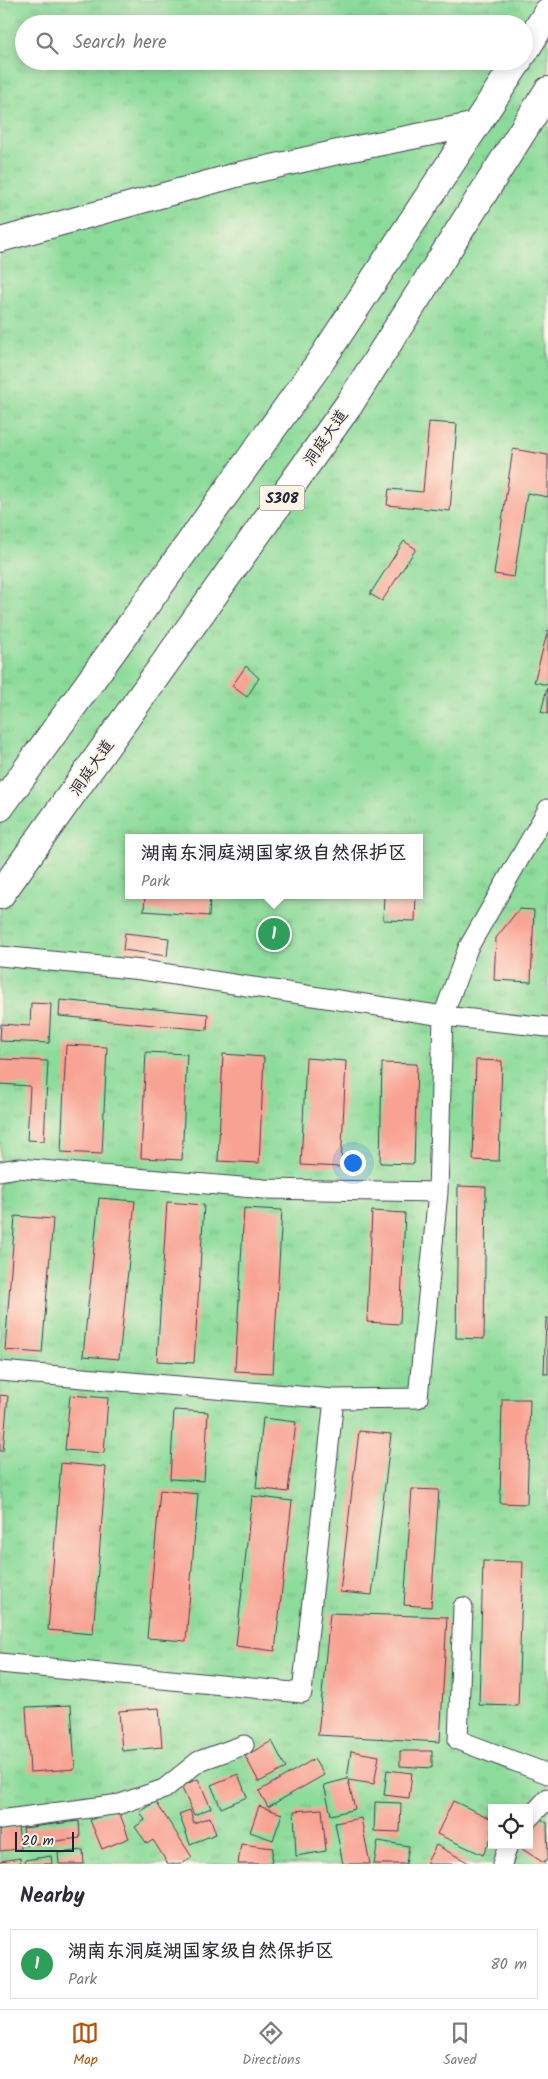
<!DOCTYPE html>
<meta charset="utf-8">
<style>
:root{--surface:#fff;--page:#f2f2f3;--text:#2b2b33;--muted:#7c7c81;--line:#e1e1e2;--accent:#b45309}
body{margin:0;font-family:Kalam,"LXGW WenKai TC",sans-serif;background:var(--page);color:var(--text)}
.controls{position:absolute;right:15px;bottom:15px;display:grid;overflow:hidden;border-radius:0px;box-shadow:0 2px 12px #0003}
.controls button{width:45px;height:45px;display:grid;place-items:center;padding:0;border:0;border-bottom:1px solid var(--line);background:var(--surface);color:var(--text);font:25px sans-serif}
.scale{position:absolute;left:15px;bottom:12px;width:59px;box-sizing:border-box;padding-left:5px;border:2px solid #22223b;border-top:0;font-size:14px;line-height:18px;white-space:nowrap;color:#22223b;-webkit-text-stroke:4px #fcf5e5;paint-order:stroke}
.you{position:absolute;left:352px;top:1162px;width:18px;height:18px;margin:-12px;border:4px solid #fff;border-radius:50%;background:#1a73e8;box-shadow:0 0 0 8px #1a73e833}
.badge{display:grid;place-items:center;width:32px;height:32px;border-radius:50%;background:var(--accent);color:#fff;font-size:16px;font-weight:700}
.pin{position:absolute;translate:-50% -50%;border:2px solid #fff;box-shadow:0 1px 5px #0006}
.popup{position:absolute;left:125px;top:834px;width:298px;height:65px;box-sizing:border-box;display:grid;place-content:center;border-radius:0px;background:var(--surface);filter:drop-shadow(0 1px 4px #0005);font-size:16px;white-space:nowrap;color:var(--muted)}
.popup b{font-size:19px;color:var(--text)}
.popup::after{content:'';position:absolute;left:50%;top:100%;margin-left:-10px;border:10px solid transparent;border-top-color:var(--surface)}
.list{margin:0;padding:0;list-style:none}
h2{display:flex;justify-content:space-between;align-items:center;height:65px;margin:0;padding:0 20px;font-size:21px}
h2 small{font-size:16px;font-weight:400;color:var(--muted)}
.list li{display:grid;grid-template-columns:32px 1fr auto;gap:15px;align-items:center;box-sizing:border-box;height:70px;margin:0 10px 10px;padding:0 10px;border:1px solid var(--line);border-radius:0px}
.list b{display:block;font-size:19px;white-space:nowrap}
.list p{margin:0;font-size:16px;white-space:nowrap;color:var(--muted)}
.list em{font-size:16px;font-style:normal;color:var(--muted)}
.icon{flex:none;width:28px;height:28px;fill:none;stroke:currentColor;stroke-width:2;stroke-linecap:round;stroke-linejoin:round}
.map{position:relative;flex:none;width:548px;height:1864px;overflow:hidden}
.search{position:absolute;background:var(--surface);box-shadow:0 2px 12px #0003;left:15px;right:15px;top:15px;height:55px;display:flex;align-items:center;gap:12px;box-sizing:border-box;padding:0 18px;border-radius:28px;color:var(--muted);font-size:19px}
.sheet{height:145px;background:var(--surface)}
nav{display:flex;justify-content:space-around;align-items:center;box-sizing:border-box;height:70px;border-top:1px solid var(--line);background:var(--surface);font-size:14px;color:var(--muted)}
nav a{display:grid;justify-items:center;gap:2px}
nav .on{color:var(--accent)}
.map>svg:first-child{display:block}
</style>
<div class="map">
<svg width="548" height="1864" viewBox="0 0 548 1864">
<defs>
<pattern id="park-tufts" width="24" height="20" patternUnits="userSpaceOnUse" patternTransform="scale(1.25)"><rect width="24" height="20" fill="#8bdb9a"/><path d="M3 7l-1-3M5 7V3M7 7l1-3M15 17l-1-3M17 17v-4M19 17l1-3" fill="none" stroke="#78bc86"/></pattern>
</defs>
<rect width="100%" height="100%" fill="#fcf5e5"/>
<filter id="ink" filterUnits="userSpaceOnUse"><feTurbulence type="fractalNoise" baseFrequency=".02" numOctaves="2"/><feDisplacementMap in="SourceGraphic" scale="10" xChannelSelector="R" yChannelSelector="G"/><feConvolveMatrix kernelMatrix="1 2 1 2 8 2 1 2 1" color-interpolation-filters="sRGB"/></filter>
<filter id="wash" filterUnits="userSpaceOnUse"><feTurbulence type="fractalNoise" baseFrequency=".0096" numOctaves="4" result="noise"/><feDisplacementMap in="SourceGraphic" scale="20" xChannelSelector="R" yChannelSelector="G"/><feGaussianBlur stdDeviation="1.12" result="paint"/><feColorMatrix in="noise" values="0 0 0 0 0 0 0 0 0 0 0 0 0 0 0 0 0 1.4 0 .05"/><feComposite in="paint" operator="in"/></filter>
<g filter="url(#wash)">
<rect width="100%" height="100%" fill="#f3e3c7"/>
<!-- park -->
<path fill="url(#park-tufts)" stroke="#567e6a" fill-rule="evenodd" d="M 0,0 L 548,0 L 548,1864 L 0,1864 ZM 24,24 L 524,24 L 524,61 L 24,61 ZM 129,838 L 419,838 L 419,895 L 129,895 ZM 492,1808 L 529,1808 L 529,1845 L 492,1845 Z"/>
<g id="blocks">
<!-- building -->
<path fill="#f8a293" d="M 429,422 L 457,424 L 450,511 L 387,505 L 389,489 L 423,492 Z
M 513,449 L 548,455 L 548,497 L 527,493 L 514,577 L 494,574 Z
M 404,541 L 416,549 L 382,601 L 370,594 Z
M 548,630 L 548,685 L 534,682 Z
M 246,666 L 259,678 L 247,697 L 232,686 Z
M 547,688 L 548,688 L 548,714 L 541,712 Z
M 145,895 L 210,895 L 209,916 L 144,911 Z
M 384,895 L 416,895 L 415,921 L 383,920 Z
M 519,909 L 534,910 L 531,982 L 494,980 L 496,938 Z
M 125,933 L 169,938 L 167,956 L 123,950 Z
M 60,1000 L 208,1014 L 207,1030 L 59,1016 Z
M 31,1003 L 51,1004 L 49,1043 L 0,1041 L 1,1024 L 30,1026 Z
M 66,1045 L 107,1047 L 102,1154 L 61,1152 Z
M 146,1052 L 187,1054 L 182,1160 L 141,1158 Z
M 223,1054 L 264,1057 L 259,1163 L 218,1161 Z
M 306,1058 L 346,1061 L 341,1167 L 301,1165 Z
M 0,1059 L 48,1061 L 44,1141 L 27,1140 L 30,1086 L 0,1084 Z
M 476,1060 L 502,1061 L 499,1161 L 473,1160 Z
M 382,1063 L 417,1064 L 414,1164 L 380,1163 Z
M 458,1186 L 486,1187 L 484,1339 L 456,1338 Z
M 99,1198 L 135,1201 L 119,1359 L 83,1356 Z
M 167,1202 L 204,1205 L 194,1363 L 157,1361 Z
M 244,1208 L 282,1210 L 273,1373 L 235,1371 Z
M 372,1211 L 405,1213 L 400,1324 L 367,1322 Z
M 15,1216 L 53,1219 L 42,1353 L 5,1350 Z
M 546,1318 L 548,1318 L 548,1374 L 544,1374 Z
M 0,1395 L 8,1396 L 3,1451 L 0,1451 Z
M 70,1395 L 108,1398 L 104,1453 L 65,1450 Z
M 502,1399 L 530,1399 L 527,1504 L 500,1503 Z
M 174,1410 L 208,1412 L 204,1481 L 170,1479 Z
M 263,1418 L 296,1422 L 288,1492 L 256,1488 Z
M 359,1431 L 391,1434 L 372,1595 L 340,1592 Z
M 61,1463 L 106,1467 L 93,1634 L 48,1630 Z
M 412,1489 L 439,1490 L 431,1607 L 404,1605 Z
M 160,1490 L 198,1494 L 186,1641 L 147,1638 Z
M 252,1496 L 292,1501 L 275,1651 L 236,1646 Z
M 483,1561 L 523,1562 L 518,1706 L 479,1705 Z
M 330,1613 L 447,1617 L 440,1742 L 318,1735 Z
M 71,1705 L 75,1769 L 30,1772 L 26,1707 Z
M 159,1708 L 162,1747 L 122,1751 L 119,1711 Z
M 272,1741 L 286,1768 L 259,1782 L 245,1756 Z
M 351,1751 L 379,1756 L 374,1784 L 348,1780 L 355,1809 L 331,1815 L 324,1785 L 347,1779 Z
M 400,1751 L 432,1751 L 432,1768 L 400,1766 Z
M 314,1759 L 324,1775 L 268,1807 L 259,1791 Z
M 387,1770 L 412,1773 L 409,1798 L 384,1795 Z
M 238,1774 L 247,1797 L 221,1808 L 211,1785 Z
M 198,1779 L 211,1808 L 194,1815 L 181,1786 Z
M 453,1801 L 492,1819 L 492,1836 L 483,1855 L 437,1834 Z
M 156,1802 L 192,1857 L 182,1864 L 168,1864 L 153,1840 L 147,1844 L 135,1827 L 145,1820 L 140,1812 Z
M 375,1802 L 401,1803 L 400,1832 L 374,1831 Z
M 259,1806 L 282,1814 L 273,1840 L 250,1832 Z
M 118,1809 L 129,1838 L 102,1849 L 90,1820 Z
M 322,1809 L 326,1851 L 296,1856 L 294,1811 Z
M 190,1810 L 194,1823 L 210,1817 L 216,1834 L 190,1844 L 179,1814 Z
M 536,1816 L 547,1823 L 548,1857 L 544,1863 L 516,1845 L 529,1845 L 529,1826 Z
M 361,1818 L 370,1864 L 343,1864 L 335,1823 Z
M 79,1821 L 80,1838 L 25,1845 L 23,1828 Z
M 18,1827 L 21,1849 L 0,1851 L 0,1830 Z
M 378,1841 L 409,1846 L 406,1864 L 374,1864 Z
M 241,1844 L 273,1848 L 271,1864 L 238,1864 Z
M 436,1845 L 471,1864 L 426,1864 Z
M 83,1850 L 84,1864 L 59,1864 L 58,1853 Z
M 51,1856 L 52,1864 L 26,1864 L 25,1860 Z
M 20,1858 L 21,1864 L 0,1864 L 0,1861 Z"/>
</g>
</g>
<g filter="url(#ink)">
<use href="#blocks" fill-opacity="0" stroke="#413f50" stroke-width="1"/>
<g fill="none" stroke-linecap="round" stroke-linejoin="round">
<defs>
<path id="minor" d="M 0,956 L 142,970 L 443,1016 L 468,948 L 548,809
M 0,1171 L 18,1168 L 264,1189 L 438,1192
M 0,1371 L 334,1399 L 418,1398 L 438,1192 L 443,1016 L 548,1027
M 463,1607 L 458,1740 L 548,1774
M 0,1663 L 302,1693 L 334,1399
M 529,1818 L 548,1798
M 0,1820 L 120,1804 L 164,1789 L 199,1761 L 244,1745
M 502,1864 L 508,1845"/>
<path id="tertiary" d="M 0,240 L 240,174 L 347,150 L 477,124"/>
<path id="primary" d="M 524,52 L 548,12
M 0,807 L 318,365 L 518,61
M 0,895 L 350,403 L 548,91"/>
</defs>
<!-- minor casing -->
<use href="#minor" stroke="#413f50" stroke-width="21"/>
<!-- tertiary casing -->
<use href="#tertiary" stroke="#413f50" stroke-width="26"/>
<!-- primary casing -->
<use href="#primary" stroke="#413f50" stroke-width="30"/>
<!-- minor -->
<use href="#minor" stroke="#fff" stroke-width="19"/>
<!-- tertiary -->
<use href="#tertiary" stroke="#fff" stroke-width="24"/>
<!-- primary -->
<use href="#primary" stroke="#fff" stroke-width="28"/>
</g>
</g>
<g text-anchor="middle" stroke-width="4" stroke-linejoin="round" paint-order="stroke">
<!-- shield labels -->
<rect fill="#fcf5e5" stroke="#63616e" stroke-width="1" x="259.5" y="485.5" width="45" height="25" rx="4"/>
<g font-size="15" font-weight="bold" fill="#22223b">
<text x="282" y="503">S308</text>
</g>
<!-- street labels -->
<g font-size="16" fill="#22223b" stroke="#fcf5e5">
<text transform="translate(325 437) rotate(-55)" y="6">洞庭大道</text>
<text transform="translate(91 767) rotate(-55)" y="6">洞庭大道</text>
</g>
</g>
</svg>
<div class="controls">
<button><svg class="icon" aria-label="locate" viewBox="0 0 24 24"><circle cx="12" cy="12" r="6"/><path d="M12 2v4M12 18v4M2 12h4M18 12h4"/></svg></button>
</div>
<div class="scale">20 m</div>
<div class="you"></div>
<div class="pin badge" style="left:274px;top:934px;background:#2e9e5b">1</div>
<div class="popup"><b>湖南东洞庭湖国家级自然保护区</b>Park</div>
<div class="search"><svg class="icon" aria-label="search" viewBox="0 0 24 24"><circle cx="10" cy="10" r="6"/><path d="M15 15l6 6"/></svg>Search here</div>
</div>
<section class="sheet">
<h2>Nearby<small></small></h2>
<ul class="list">
<li><span class="badge" style="background:#2e9e5b">1</span><div><b>湖南东洞庭湖国家级自然保护区</b><p>Park</p></div><em>80 m</em></li>
</ul>
</section>
<nav>
<a class="on"><svg class="icon" aria-label="map" viewBox="0 0 24 24"><path d="M3 6l6-2 6 2 6-2v14l-6 2-6-2-6 2zM9 4v14M15 6v14"/></svg>Map</a>
<a><svg class="icon" aria-label="directions" viewBox="0 0 24 24"><path d="M12 3l9 9-9 9-9-9zM9 14v-3h6M13 9l2 2-2 2"/></svg>Directions</a>
<a><svg class="icon" aria-label="saved" viewBox="0 0 24 24"><path d="M7 4h10v16l-5-4-5 4z"/></svg>Saved</a>
</nav>
